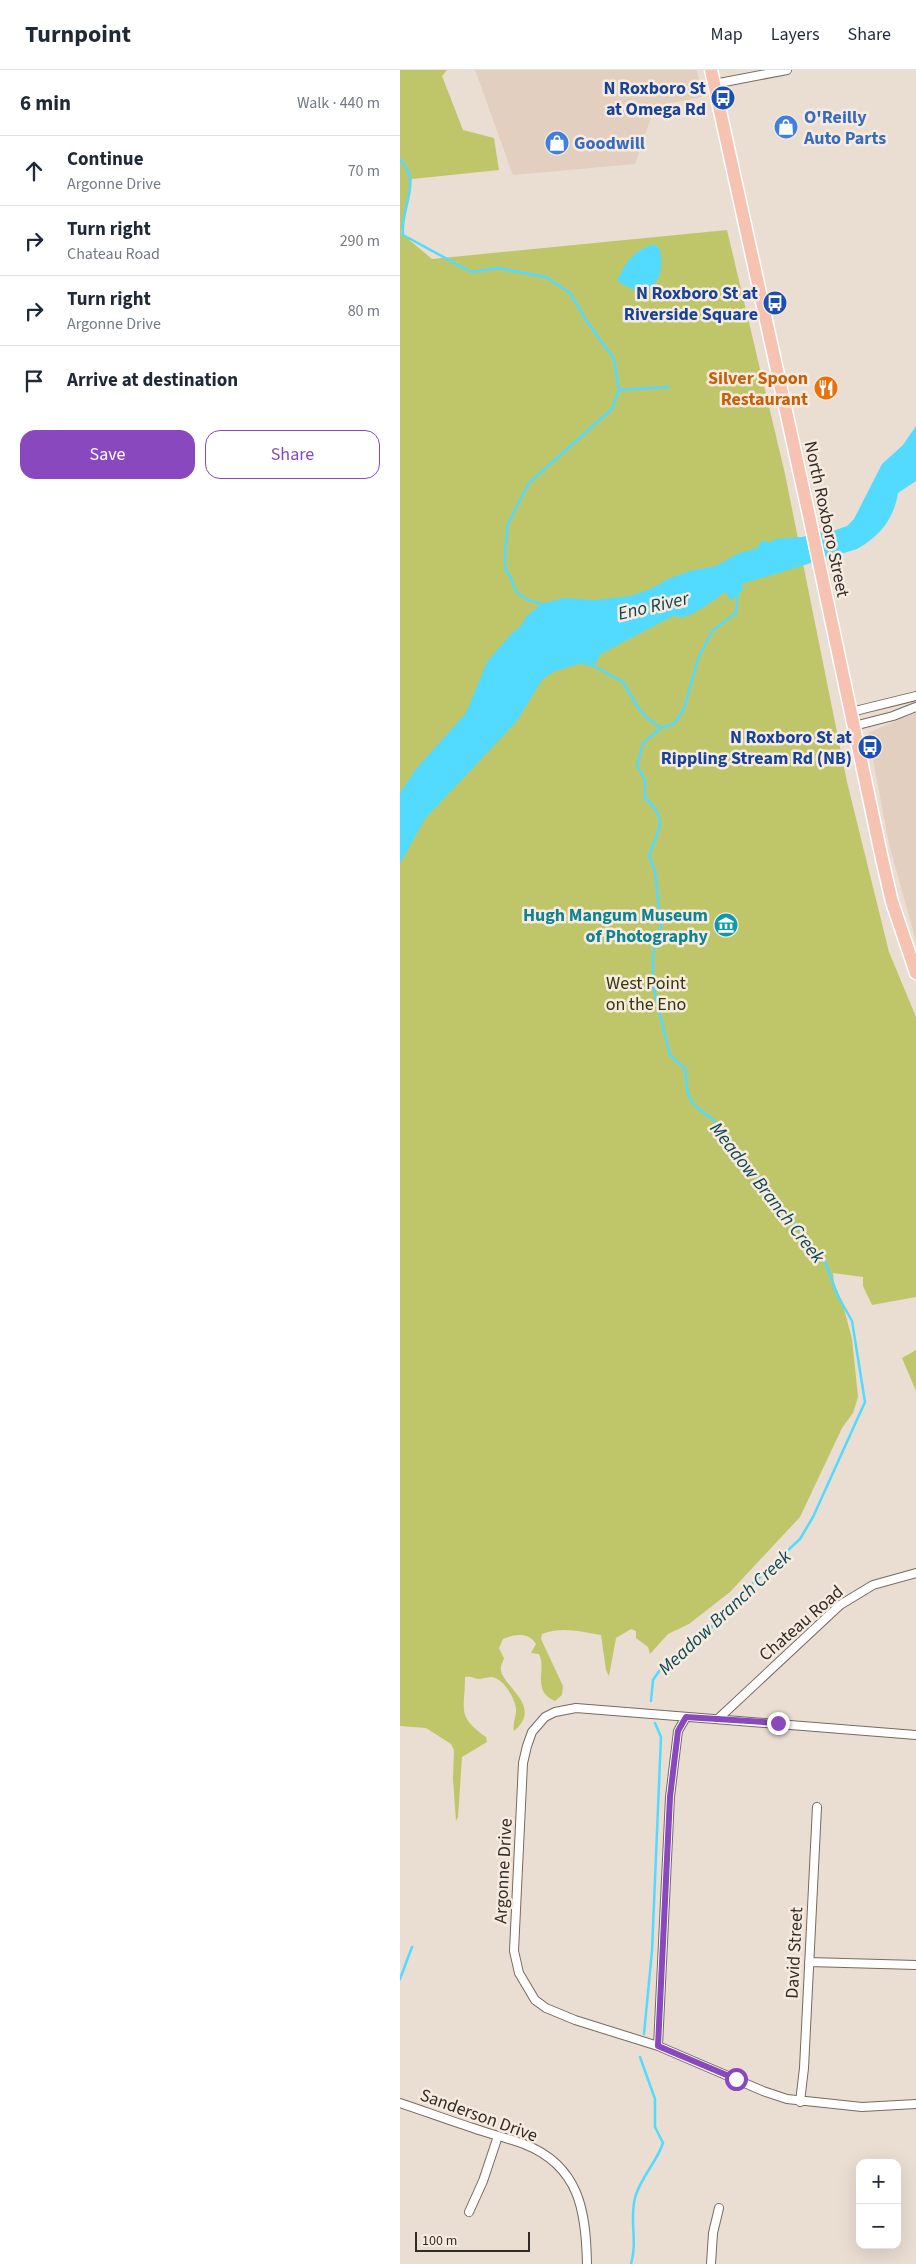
<!DOCTYPE html>
<meta charset="utf-8">
<style>
:root{--surface:#fff;--page:#f6f6f7;--text:#1f2937;--muted:#747a83;--line:#e0e1e3;--accent:#8948bd}
body{margin:0;font-family:"Source Sans 3",sans-serif;background:var(--page);color:var(--text)}
.controls{position:absolute;right:15px;bottom:15px;display:grid;overflow:hidden;border-radius:10px;box-shadow:0 5px 20px #0002}
.controls button{width:45px;height:45px;display:grid;place-items:center;padding:0;border:0;border-bottom:1px solid var(--line);background:var(--surface);color:var(--text);font:25px sans-serif}
.scale{position:absolute;left:15px;bottom:12px;width:115px;box-sizing:border-box;padding-left:5px;border:2px solid #312c28;border-top:0;font-size:14px;line-height:18px;white-space:nowrap;color:#312c28;-webkit-text-stroke:4px #f7eadf;paint-order:stroke}
.stop{position:absolute;width:15px;height:15px;margin:-11px;border:4px solid #8948bd;border-radius:50%;background:#fff}
.stop.end{background:#8948bd;border-color:#fff;box-shadow:0 1px 5px #0008}
.list{margin:0;padding:0;list-style:none}
h2{display:flex;justify-content:space-between;align-items:center;height:65px;margin:0;padding:0 20px;font-size:21px}
h2 small{font-size:16px;font-weight:400;color:var(--muted)}
.list li{display:grid;grid-template-columns:32px 1fr auto;gap:15px;align-items:center;box-sizing:border-box;height:70px;padding:0 20px;border-top:1px solid var(--line)}
.list b{display:block;font-size:19px;white-space:nowrap}
.list p{margin:0;font-size:16px;white-space:nowrap;color:var(--muted)}
.list em{font-size:16px;font-style:normal;color:var(--muted)}
.actions{display:flex;gap:10px;padding:15px 20px}
.actions a{flex:1;padding:11px 0;border:1px solid var(--accent);border-radius:15px;text-align:center;font-size:18px;color:var(--accent)}
.actions .main{background:var(--accent);color:#fff}
.icon{flex:none;width:28px;height:28px;fill:none;stroke:currentColor;stroke-width:2;stroke-linecap:round;stroke-linejoin:round}
.map{position:relative;flex:none;width:516px;height:2194px;overflow:hidden}
header{display:flex;align-items:center;gap:30px;box-sizing:border-box;height:70px;padding:0 25px;background:var(--surface);border-bottom:1px solid var(--line)}
header strong{font-size:24px}
nav{display:flex;gap:28px;margin-inline-start:auto;font-size:18px}
main{display:flex}
aside{flex:1;background:var(--surface)}
.map>svg:first-child{display:block}
</style>
<header>
<strong>Turnpoint</strong>
<nav><a>Map</a><a>Layers</a><a>Share</a></nav>
</header>
<main>
<aside>
<h2>6 min<small>Walk · 440 m</small></h2>
<ul class="list">
<li><svg class="icon" aria-label="ahead" viewBox="0 0 24 24"><path d="M12 20V5M6 11l6-6 6 6"/></svg><div><b>Continue</b><p>Argonne Drive</p></div><em>70 m</em></li>
<li><svg class="icon" aria-label="right" viewBox="0 0 24 24"><path d="M7 20v-9h11M14 6l5 5-5 5"/></svg><div><b>Turn right</b><p>Chateau Road</p></div><em>290 m</em></li>
<li><svg class="icon" aria-label="right" viewBox="0 0 24 24"><path d="M7 20v-9h11M14 6l5 5-5 5"/></svg><div><b>Turn right</b><p>Argonne Drive</p></div><em>80 m</em></li>
<li><svg class="icon" aria-label="arrive" viewBox="0 0 24 24"><path d="M6 21V4h12l-3 4 3 4H6"/></svg><div><b>Arrive at destination</b></div></li>
</ul>
<div class="actions"><a class="main">Save</a><a>Share</a></div>
</aside>
<div class="map">
<svg width="516" height="2194" viewBox="0 0 516 2194">
<rect width="100%" height="100%" fill="#eaddd2"/>
<!-- built -->
<path fill="#e2cfbf" d="M 75,0 L 297,0 L 302,27 L 255,36 L 235,94 L 113,105 Z
M 516,642 L 516,871 L 489,774 L 468,663 Z"/>
<!-- green -->
<path fill="#bfc66a" d="M 0,0 L 47,0 L 42,6 L 63,60 L 94,68 L 99,100 L 12,109 L 1,163 L 32,189 L 327,160 L 385,404 L 447,712 L 489,882 L 516,947 L 516,1227 L 472,1235 L 463,1216 L 463,1207 L 433,1203 L 434,1214 L 442,1231 L 452,1269 L 458,1327 L 453,1343 L 442,1358 L 400,1447 L 330,1522 L 289,1554 L 268,1564 L 250,1584 L 248,1577 L 236,1568 L 236,1561 L 231,1559 L 216,1568 L 209,1606 L 206,1600 L 201,1565 C 182,1562 161,1556 142,1564 L 141,1569 L 163,1616 L 162,1625 L 155,1631 C 131,1621 147,1599 139,1584 L 131,1583 L 136,1574 C 129,1562 114,1564 103,1569 L 99,1578 L 104,1588 C 103,1592 100,1596 101,1600 C 102,1616 144,1636 114,1661 C 112,1654 117,1645 116,1638 C 114,1627 104,1609 92,1607 C 88,1607 84,1608 80,1609 C 74,1609 71,1605 65,1607 C 65,1641 56,1645 86,1667 L 87,1672 L 62,1687 L 58,1747 L 56,1751 L 53,1709 L 54,1680 L 51,1674 L 26,1658 L 0,1656 Z
M 516,1280 L 516,1321 L 502,1288 Z"/>
<!-- water -->
<path fill="#52dbfe" d="M 254,174 C 259,177 261,181 261,187 C 263,206 257,213 243,225 L 217,211 C 227,190 232,182 254,174 Z
M 516,356 L 516,411 L 498,423 C 494,449 479,467 457,479 L 342,514 L 343,520 L 330,531 L 327,523 L 323,523 C 321,526 297,542 292,544 C 288,546 284,546 280,548 L 275,545 L 201,584 L 195,594 L 185,592 L 153,602 L 142,610 L 117,651 L 25,749 L 0,794 L 0,723 L 16,699 L 66,643 L 87,592 L 112,563 L 122,555 L 126,547 L 141,534 L 164,528 L 195,530 L 231,526 L 255,517 L 268,509 L 290,501 L 316,496 L 339,483 L 358,478 L 359,474 L 365,470 L 369,473 L 375,469 L 402,467 L 427,460 L 430,462 L 447,456 L 454,449 L 482,394 L 503,375 Z"/>
<g fill="none" stroke-linecap="round" stroke-linejoin="round">
<!-- stream -->
<path stroke="#52dbfe" stroke-width="2.5" d="M 0,90 C 23,112 0,138 3,165 L 71,202 L 98,198 L 146,207 L 170,223 L 186,250 L 214,289 L 219,320 L 212,339 L 129,413 L 108,454 L 105,483 L 106,501 C 113,507 111,512 115,519 C 121,529 134,532 144,535
M 219,320 L 269,317
M 180,592 L 194,596 L 223,612 L 239,639 L 247,648 L 261,658
M 251,1631 L 253,1610 L 264,1594 L 280,1585 L 296,1571 L 327,1543 L 348,1518 L 400,1469 L 413,1447 L 465,1332 L 452,1251 L 438,1226 L 425,1192 L 314,1050 C 291,1034 285,1030 286,1000 L 270,985 L 253,916 L 253,884 L 261,857 L 255,801 L 249,786 C 258,758 270,750 245,728 L 245,710 L 237,696 L 243,673 L 261,658 L 274,654 L 284,639 L 298,589 L 312,561 L 336,543 L 338,521
M 0,1909 L 12,1877
M 244,1964 L 252,1881 L 261,1667 L 255,1653
M 231,2194 C 238,2170 229,2151 235,2128 C 240,2108 257,2092 263,2073 L 255,2057 L 255,2029 L 240,1987"/>
<defs>
<path id="minor" d="M 314,14 L 387,0
M 451,642 L 516,626
M 454,656 L 493,646 L 516,637
M 319,1648 L 440,1535 L 473,1515 L 516,1503
M 516,1665 L 176,1638 L 155,1642 L 145,1647 L 132,1662 L 127,1676 L 123,1693 L 114,1881 L 119,1903 L 135,1930 L 146,1938 L 175,1950 L 258,1976 L 363,2021 L 387,2029 L 462,2037 L 516,2034
M 409,1892 L 516,1895
M 258,1976 L 270,1727 L 278,1661 L 286,1647
M 400,2032 L 404,1998 L 417,1737
M 0,2033 C 24,2041 48,2050 73,2058 C 90,2064 107,2068 124,2074 C 180,2096 186,2142 187,2194
M 69,2142 L 83,2111 L 98,2066
M 311,2194 L 313,2163 L 319,2138"/>
<path id="trunk" d="M 311,0 L 408,441 L 482,789 L 492,832 L 516,903"/>
</defs>
<!-- minor casing -->
<use href="#minor" stroke="#756b61" stroke-width="10"/>
<!-- trunk casing -->
<use href="#trunk" stroke="#fff" stroke-width="15"/>
<!-- minor -->
<use href="#minor" stroke="#fff" stroke-width="8"/>
<!-- trunk -->
<use href="#trunk" stroke="#f6c3b2" stroke-width="12"/>
</g>
<g fill="none" stroke-linecap="round" stroke-linejoin="round">
<!-- route -->
<path stroke="#8948bd" stroke-width="6" d="M 336,2009 L 258,1976 L 270,1727 L 278,1661 L 286,1647 L 378,1653"/>
</g>
<!-- icons -->
<defs>
<symbol id="bus-disc" viewBox="-11 -11 22 22"><circle r="9.5" fill="#1a4fb4" stroke="#f7eadf"/><path d="M-5-6H5V4H4V6H2V4H-2V6H-4V4H-5ZM-3.5-4V0h7V-4ZM-3.5 1.2v1.5H-2V1.2ZM2 1.2v1.5H3.5V1.2Z" fill="#fff"/></symbol>
<symbol id="shop-disc" viewBox="-11 -11 22 22"><circle r="9.5" fill="#3f7fe0" stroke="#f7eadf"/><path d="M-5-2.5h2.3a2.7 3.5 0 0 1 5.4 0H5L5.5 6h-11ZM-1.5-2.5h3a1.5 2.3 0 0 0-3 0Z" fill="#fff"/></symbol>
<symbol id="restaurant-disc" viewBox="-11 -11 22 22"><circle r="9.5" fill="#e8710a" stroke="#f7eadf"/><path d="M-5-6h1v4h1v-4h1v4h1v-4h1v5L-1.5 .5V6h-2V.5L-5-1ZM5-6V6H3V1.5H1.5Q1.5-4 5-6Z" fill="#fff"/></symbol>
<symbol id="museum-disc" viewBox="-11 -11 22 22"><circle r="9.5" fill="#0f9aa8" stroke="#f7eadf"/><path d="M0-6L6-3V-2H-6V-3ZM-5-1h2V3h-2ZM-1-1h2V3h-2ZM3-1h2V3H3ZM-6 4H6V6H-6Z" fill="#fff"/></symbol>
</defs>
<g fill-rule="evenodd">
<use href="#bus-disc" x="309" y="14" width="28" height="28"/>
<use href="#shop-disc" x="372" y="43" width="28" height="28"/>
<use href="#shop-disc" x="143" y="59" width="28" height="28"/>
<use href="#bus-disc" x="361" y="219" width="28" height="28"/>
<use href="#restaurant-disc" x="412" y="304" width="28" height="28"/>
<use href="#bus-disc" x="456" y="663" width="28" height="28"/>
<use href="#museum-disc" x="312" y="841" width="28" height="28"/>
</g>
<g text-anchor="middle" stroke-width="5" stroke-linejoin="round" paint-order="stroke">
<!-- transit labels -->
<g font-size="18" font-weight="bold" fill="#164399" stroke="#f7eadf" text-anchor="end">
<text x="306" y="24">N Roxboro St<tspan x="306" dy="21">at Omega Rd</tspan></text>
<text x="358" y="229">N Roxboro St at<tspan x="358" dy="21">Riverside Square</tspan></text>
<text x="452" y="673">N Roxboro St at<tspan x="452" dy="21">Rippling Stream Rd (NB)</tspan></text>
</g>
<!-- shop labels -->
<g font-size="18" font-weight="bold" fill="#366cbe" stroke="#f7eadf" text-anchor="start">
<text x="404" y="53">O'Reilly<tspan x="404" dy="21">Auto Parts</tspan></text>
<text x="174" y="79">Goodwill</text>
</g>
<!-- food labels -->
<g font-size="18" font-weight="bold" fill="#c56008" stroke="#f7eadf" text-anchor="end">
<text x="408" y="314">Silver Spoon<tspan x="408" dy="21">Restaurant</tspan></text>
</g>
<!-- street labels -->
<g font-size="18" fill="#312c28" stroke="#f7eadf">
<text transform="translate(427 449) rotate(78)" y="6">North Roxboro Street</text>
<text transform="translate(401 1553) rotate(-41)" y="6">Chateau Road</text>
<text transform="translate(103 1801) rotate(-87)" y="6">Argonne Drive</text>
<text transform="translate(394 1883) rotate(-87)" y="6">David Street</text>
<text transform="translate(79 2045) rotate(20)" y="6">Sanderson Drive</text>
</g>
<!-- culture labels -->
<g font-size="18" font-weight="bold" fill="#0d838f" stroke="#f7eadf" text-anchor="end">
<text x="308" y="851">Hugh Mangum Museum<tspan x="308" dy="21">of Photography</tspan></text>
</g>
<!-- park labels -->
<g font-size="18" fill="#35380c" stroke="#f7eadf">
<text x="246" y="919">West Point<tspan x="246" dy="21">on the Eno</tspan></text>
</g>
<!-- water labels -->
<g font-size="19" font-style="italic" fill="#094755" stroke="#f7eadf">
<text transform="translate(253 535) rotate(-13)" y="7">Eno River</text>
<text transform="translate(368 1122) rotate(52)" y="7">Meadow Branch Creek</text>
<text transform="translate(324 1542) rotate(-43)" y="7">Meadow Branch Creek</text>
</g>
</g>
</svg>
<div class="controls">
<button>+</button>
<button>−</button>
</div>
<div class="scale">100 m</div>
<div class="stop" style="left:336px;top:2009px"></div>
<div class="stop end" style="left:378px;top:1653px"></div>
</div>
</main>
